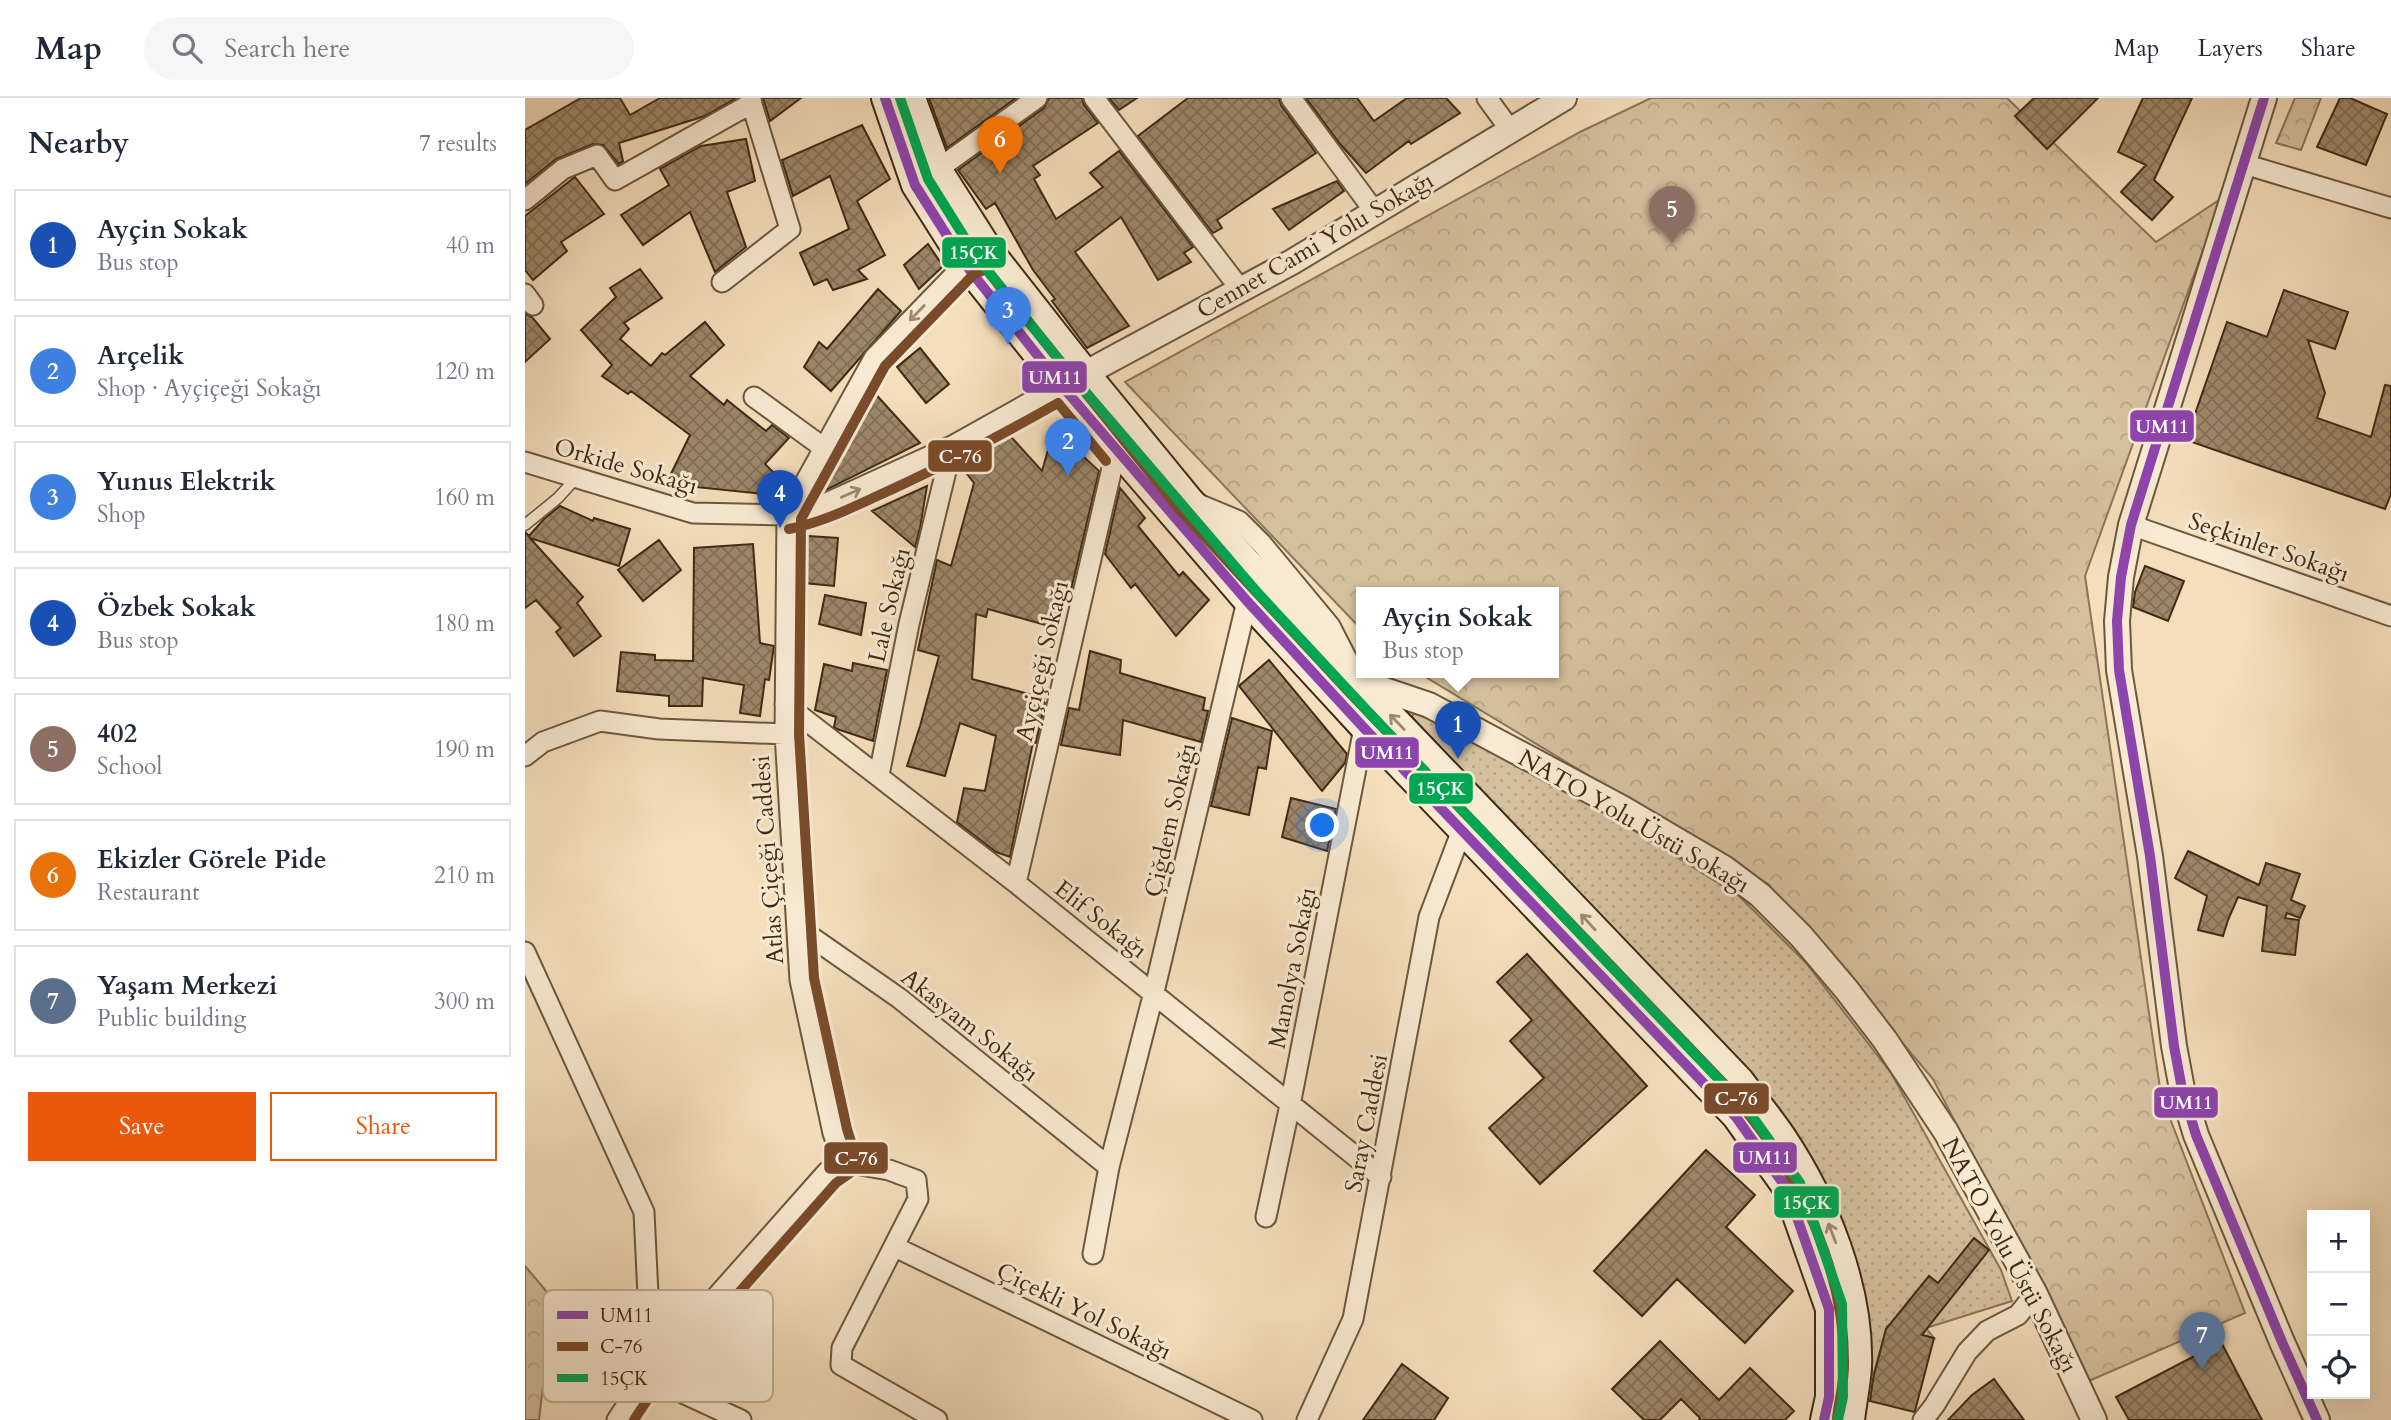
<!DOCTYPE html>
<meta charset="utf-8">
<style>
:root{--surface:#fff;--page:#f6f6f7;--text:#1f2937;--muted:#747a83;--line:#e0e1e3;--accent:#ea580c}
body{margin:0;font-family:Cardo,serif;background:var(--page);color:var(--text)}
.controls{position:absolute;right:21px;bottom:21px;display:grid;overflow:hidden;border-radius:0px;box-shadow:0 7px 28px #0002}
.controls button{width:63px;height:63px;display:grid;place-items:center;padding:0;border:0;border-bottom:2px solid var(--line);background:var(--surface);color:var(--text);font:35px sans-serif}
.you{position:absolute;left:798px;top:728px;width:24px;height:24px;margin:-18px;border:5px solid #fff;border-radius:50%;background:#1a73e8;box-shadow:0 0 0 10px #1a73e833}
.badge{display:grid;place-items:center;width:46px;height:46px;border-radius:50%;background:var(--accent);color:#fff;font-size:23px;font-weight:700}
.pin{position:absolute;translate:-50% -58px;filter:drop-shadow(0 2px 4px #0008)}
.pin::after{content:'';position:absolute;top:37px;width:24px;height:21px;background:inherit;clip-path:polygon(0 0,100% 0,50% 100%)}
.popup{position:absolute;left:831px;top:489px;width:203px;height:91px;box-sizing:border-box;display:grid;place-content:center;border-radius:0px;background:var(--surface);filter:drop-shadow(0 2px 5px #0005);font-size:23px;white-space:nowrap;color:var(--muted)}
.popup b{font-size:26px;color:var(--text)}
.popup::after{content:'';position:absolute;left:50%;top:100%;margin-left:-14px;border:14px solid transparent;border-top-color:var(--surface)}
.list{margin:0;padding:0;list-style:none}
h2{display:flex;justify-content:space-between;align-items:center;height:91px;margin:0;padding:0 28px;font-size:30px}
h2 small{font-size:23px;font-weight:400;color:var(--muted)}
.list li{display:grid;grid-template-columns:46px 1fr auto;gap:21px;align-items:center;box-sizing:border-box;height:112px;margin:0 14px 14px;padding:0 14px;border:2px solid var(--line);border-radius:0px}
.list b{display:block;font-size:26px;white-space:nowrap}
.list p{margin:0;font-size:23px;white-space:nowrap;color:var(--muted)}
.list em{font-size:23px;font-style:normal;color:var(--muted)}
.actions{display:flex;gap:14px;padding:21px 28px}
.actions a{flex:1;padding:16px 0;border:2px solid var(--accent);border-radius:0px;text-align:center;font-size:24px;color:var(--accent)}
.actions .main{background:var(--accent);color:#fff}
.icon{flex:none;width:38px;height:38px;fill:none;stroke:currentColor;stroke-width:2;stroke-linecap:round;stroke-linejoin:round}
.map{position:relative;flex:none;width:1866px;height:1322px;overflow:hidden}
header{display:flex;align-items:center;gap:42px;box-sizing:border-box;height:98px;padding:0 35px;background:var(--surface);border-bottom:2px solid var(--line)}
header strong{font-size:33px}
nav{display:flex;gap:38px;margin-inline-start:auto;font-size:24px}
.search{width:490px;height:63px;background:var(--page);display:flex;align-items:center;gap:18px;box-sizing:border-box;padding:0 24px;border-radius:38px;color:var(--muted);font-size:26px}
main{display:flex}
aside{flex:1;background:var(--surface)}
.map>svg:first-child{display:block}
</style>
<header>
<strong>Map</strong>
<div class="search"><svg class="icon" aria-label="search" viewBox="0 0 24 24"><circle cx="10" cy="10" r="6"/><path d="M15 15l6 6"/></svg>Search here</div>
<nav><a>Map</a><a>Layers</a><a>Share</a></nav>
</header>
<main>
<aside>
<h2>Nearby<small>7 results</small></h2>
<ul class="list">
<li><span class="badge" style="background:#1a4fb4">1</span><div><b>Ayçin Sokak</b><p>Bus stop</p></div><em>40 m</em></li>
<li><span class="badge" style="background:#3f7fe0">2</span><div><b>Arçelik</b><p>Shop · Ayçiçeği Sokağı</p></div><em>120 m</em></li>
<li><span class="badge" style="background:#3f7fe0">3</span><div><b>Yunus Elektrik</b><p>Shop</p></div><em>160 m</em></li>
<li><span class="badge" style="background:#1a4fb4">4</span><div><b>Özbek Sokak</b><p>Bus stop</p></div><em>180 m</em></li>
<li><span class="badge" style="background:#8d6e63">5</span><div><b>402</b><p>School</p></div><em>190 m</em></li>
<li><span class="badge" style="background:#e8710a">6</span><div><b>Ekizler Görele Pide</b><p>Restaurant</p></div><em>210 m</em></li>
<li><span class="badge" style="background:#5c6f8a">7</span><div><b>Yaşam Merkezi</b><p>Public building</p></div><em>300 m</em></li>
</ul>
<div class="actions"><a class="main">Save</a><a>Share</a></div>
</aside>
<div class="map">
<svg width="1866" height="1322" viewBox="0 0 1866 1322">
<defs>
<pattern id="grass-dots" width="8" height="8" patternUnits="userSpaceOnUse" patternTransform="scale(1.75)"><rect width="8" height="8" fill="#d5c09e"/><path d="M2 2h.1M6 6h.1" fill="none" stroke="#b8a587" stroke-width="1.8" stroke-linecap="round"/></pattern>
<pattern id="forest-crowns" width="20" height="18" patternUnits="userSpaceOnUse" patternTransform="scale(1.75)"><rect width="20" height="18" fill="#d5c09e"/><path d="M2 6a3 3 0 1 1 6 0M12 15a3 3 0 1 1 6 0" fill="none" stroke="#b8a587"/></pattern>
<pattern id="building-cross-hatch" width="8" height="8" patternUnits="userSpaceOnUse" patternTransform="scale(1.75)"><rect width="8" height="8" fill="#9d886a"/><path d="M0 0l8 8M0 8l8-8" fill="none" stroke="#816f56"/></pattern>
</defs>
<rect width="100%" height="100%" fill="#f4debb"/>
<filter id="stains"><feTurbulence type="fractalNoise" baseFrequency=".00286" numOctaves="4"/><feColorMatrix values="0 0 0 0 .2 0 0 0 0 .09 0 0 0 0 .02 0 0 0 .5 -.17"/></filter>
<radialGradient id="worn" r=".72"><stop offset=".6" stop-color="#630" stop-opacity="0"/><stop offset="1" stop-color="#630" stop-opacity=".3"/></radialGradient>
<!-- grass -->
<path fill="url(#grass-dots)" stroke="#8a7658" stroke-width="2" d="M 890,612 L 918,628 L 930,639 L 937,637 L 1068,707 L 1214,798 L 1281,865 L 1366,975 L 1476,1172 L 1487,1203 L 1401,1230 L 1409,1240 L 1362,1228 L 1348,1278 L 1321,1133 L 1312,1108 L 1283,1056 L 1233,984 L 1175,927 L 904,638 L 887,619 Z"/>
<!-- forest -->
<path fill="url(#forest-crowns)" stroke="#8a7658" stroke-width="2" d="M 1126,0 L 1482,0 L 1631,144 L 1697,100 L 1560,478 L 1636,997 L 1720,1215 L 1564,1283 L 1408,981 L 1243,786 L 894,575 L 1029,575 L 1029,495 L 837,495 L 837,532 L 600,284 L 1055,34 Z
M 1770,0 L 1796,0 L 1776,52 L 1751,45 Z
M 0,1168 L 28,1201 L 14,1322 L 0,1322 Z"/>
<!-- building -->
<path fill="url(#building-cross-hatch)" stroke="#3f2b13" stroke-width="2" d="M 56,0 L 95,0 L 105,17 L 135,0 L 211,0 L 180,18 L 94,45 L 98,63 L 94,66 L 78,47 L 68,46 L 31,61 L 0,86 L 0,32 Z
M 238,0 L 276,0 L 245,23 Z
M 404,0 L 491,0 L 422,50 Z
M 524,0 L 557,0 L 559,7 L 573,25 L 508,68 L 515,77 L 509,81 L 531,121 L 578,89 L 565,75 L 594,53 L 668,149 L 659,155 L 666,164 L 633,182 L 596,119 L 550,154 L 604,228 L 562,250 L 527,203 L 530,201 L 508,172 L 470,105 L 461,111 L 433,72 L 519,10 Z
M 584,0 L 612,0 L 594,12 Z
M 663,0 L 754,0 L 756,7 L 791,55 L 692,122 L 697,130 L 688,135 L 613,38 Z
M 781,0 L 832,0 L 849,23 L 882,0 L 921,0 L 935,15 L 886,46 L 884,43 L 841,75 L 815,46 Z
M 1509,0 L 1573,0 L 1522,51 L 1490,18 Z
M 1618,0 L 1667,0 L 1629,82 L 1648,99 L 1627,122 L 1596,94 L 1621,67 L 1593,54 Z
M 1815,0 L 1825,0 L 1862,16 L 1841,67 L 1792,49 Z
M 337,27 L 365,81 L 332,103 L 360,157 L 333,172 L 342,181 L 308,192 L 302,181 L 289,187 L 275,155 L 324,131 L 305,78 L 268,98 L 257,62 Z
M 221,41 L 230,83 L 202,94 L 221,149 L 190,174 L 165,114 L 118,147 L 96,117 L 144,87 L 135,71 L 176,48 Z
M 50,79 L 79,116 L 36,144 L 42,153 L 8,182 L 0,172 L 0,118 Z
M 812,83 L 819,93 L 764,132 L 748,111 Z
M 403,146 L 418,168 L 394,191 L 379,167 Z
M 115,171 L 137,200 L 99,225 L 104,231 L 95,241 L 126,268 L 137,255 L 140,257 L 180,224 L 199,247 L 165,278 L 199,307 L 202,302 L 241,333 L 247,327 L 264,340 L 240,366 L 248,374 L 250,397 L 141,386 L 165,337 L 106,293 L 103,296 L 77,278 L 87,267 L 56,232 L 91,199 L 85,190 Z
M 353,191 L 376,213 L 306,293 L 279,269 L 294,244 L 302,251 Z
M 1759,192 L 1823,214 L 1810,251 L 1783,242 L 1800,295 L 1792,320 L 1846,339 L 1860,287 L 1866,288 L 1866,396 L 1860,411 L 1661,342 L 1702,224 L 1742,239 Z
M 0,216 L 7,219 L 25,241 L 0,264 Z
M 395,250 L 424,286 L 401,305 L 372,269 Z
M 346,291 L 395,345 L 295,395 L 319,339 Z
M 529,331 L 574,373 L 546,492 L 540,491 L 531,530 L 463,511 L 461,519 L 451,516 L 447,581 L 519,600 L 518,604 L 520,605 L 511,645 L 508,644 L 485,759 L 471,754 L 432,724 L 439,690 L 460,693 L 471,638 L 435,625 L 420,678 L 382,668 L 395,628 L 414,558 L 393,552 L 412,462 L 426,468 L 449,385 L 439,372 L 480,332 L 517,373 Z
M 402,388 L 395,430 L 390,449 L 347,413 Z
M 595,390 L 620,420 L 613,428 L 654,478 L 658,474 L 684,502 L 651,538 L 610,486 L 606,490 L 580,456 Z
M 35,408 L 68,423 L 69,420 L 105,431 L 94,468 L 5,440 L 58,499 L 52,505 L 76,538 L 49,558 L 31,534 L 36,530 L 11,502 L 0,510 L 0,434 L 4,438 L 19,421 Z
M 283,438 L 313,440 L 309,488 L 279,485 Z
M 134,442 L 156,472 L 118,503 L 93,472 Z
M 228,446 L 235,545 L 249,548 L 244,582 L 240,581 L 235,618 L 215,615 L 219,587 L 178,580 L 177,608 L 144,608 L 144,598 L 92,593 L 96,554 L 130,557 L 130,562 L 168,563 L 169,450 Z
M 1620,468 L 1659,483 L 1643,523 L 1608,509 L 1610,494 Z
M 300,497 L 341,505 L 336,537 L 294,526 Z
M 565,553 L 596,562 L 595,575 L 680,600 L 678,612 L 683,613 L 676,644 L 598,622 L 595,657 L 536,647 L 544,610 L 554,612 Z
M 744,562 L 822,656 L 820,665 L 797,693 L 714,588 Z
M 328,565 L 362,572 L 348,643 L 312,631 L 309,629 L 311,619 L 290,612 L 299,566 L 327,573 Z
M 707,620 L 747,633 L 741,671 L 733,669 L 724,717 L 686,708 Z
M 766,700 L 811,711 L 802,753 L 757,739 Z
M 1663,753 L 1734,787 L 1741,765 L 1775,776 L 1766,802 L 1780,808 L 1775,820 L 1762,815 L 1760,820 L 1774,822 L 1770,857 L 1737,853 L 1742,808 L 1713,799 L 1703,822 L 1698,838 L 1673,832 L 1682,798 L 1650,780 Z
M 1002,856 L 1122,988 L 1015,1086 L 964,1030 L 1019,980 L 985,943 L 1007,922 L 972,884 Z
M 1181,1052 L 1230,1097 L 1201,1129 L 1268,1193 L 1220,1245 L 1152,1181 L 1117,1218 L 1069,1173 Z
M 1449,1140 L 1464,1152 L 1397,1237 L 1409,1240 L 1390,1313 L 1389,1314 L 1345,1303 L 1348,1281 L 1361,1231 L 1404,1178 L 1413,1185 Z
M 1135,1243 L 1194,1302 L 1225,1270 L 1269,1313 L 1260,1322 L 1174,1322 L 1175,1320 L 1156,1301 L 1135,1322 L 1119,1322 L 1087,1291 Z
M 1696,1244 L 1737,1322 L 1604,1322 L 1591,1299 Z
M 877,1266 L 923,1300 L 909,1322 L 838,1322 Z
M 1469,1281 L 1499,1322 L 1423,1322 L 1447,1297 Z"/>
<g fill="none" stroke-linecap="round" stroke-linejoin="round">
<defs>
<path id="service" d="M 0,427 L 33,400 L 51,380"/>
<path id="minor" d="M 569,0 L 716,192
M 766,0 L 850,114
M 962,0 L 986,33
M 1719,66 L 1866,110
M 413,71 L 512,0
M 0,102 L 38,71 L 72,57 L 90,82 L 227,5
M 197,184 L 265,131 L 225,0
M 0,196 L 8,207
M 229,299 L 299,350
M 0,364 L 168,415 L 262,417 L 282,414 L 427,348 L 536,287
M 671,405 L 714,423 L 737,446 L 805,528 L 823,563
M 1606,427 L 1866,518
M 260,606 L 491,785 L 856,1079
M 0,658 L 18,644 L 75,623 L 134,631 L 260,636
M 354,677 L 384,526 L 427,348
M 491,785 L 591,353
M 272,829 L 374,900 L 584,1069
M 0,854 L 119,1114 L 124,1218 L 121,1278 L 216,1322
M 318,1064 L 364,1072 L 391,1082 L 393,1101 L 317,1250 L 316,1267 L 412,1322
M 741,1119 L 765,1007 L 839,630
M 370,1149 L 727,1322
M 568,1156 L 584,1069 L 629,894 L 722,503
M 92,1322 L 121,1278 L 302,1074 L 318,1064 L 308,1035 L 275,882 L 260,636 L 262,417 L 349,260 L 440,166
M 782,1322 L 828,1221 L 904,819 L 937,732
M 1398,1322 L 1409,1308 L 1442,1254 L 1462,1233 L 1493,1217 L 1510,1196"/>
<path id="tertiary" d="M 1739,0 L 1606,427 L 1596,479 L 1592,523 L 1594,572 L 1625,758 L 1649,948 L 1657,991 L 1671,1037 L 1757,1244 L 1792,1322
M 561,275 L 767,164 L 1039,0
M 833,583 L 904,607 L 1097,710 L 1199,770 L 1235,797 L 1276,838 L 1321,891 L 1360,942 L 1421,1034 L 1510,1196 L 1569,1322"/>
<path id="secondary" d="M 360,0 L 390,87 L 440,166 L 536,287 L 722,503 L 839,630 L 1211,1019 L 1262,1091 L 1304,1211 L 1304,1299 L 1299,1322
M 387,0 L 413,71 L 465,153 L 561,275 L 664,401 L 833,583 L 1215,982 C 1229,1001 1244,1019 1257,1038 C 1300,1102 1336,1190 1333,1269 C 1332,1286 1328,1304 1326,1322"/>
</defs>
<!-- service casing -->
<use href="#service" stroke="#6c583d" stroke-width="13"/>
<!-- minor casing -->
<use href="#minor" stroke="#6c583d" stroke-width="23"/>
<!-- tertiary casing -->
<use href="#tertiary" stroke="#6c583d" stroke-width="28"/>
<!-- secondary casing -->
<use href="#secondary" stroke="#3f2b13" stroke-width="30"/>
<!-- service -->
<use href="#service" stroke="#f8ead3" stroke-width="10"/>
<!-- minor -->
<use href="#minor" stroke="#f8ead3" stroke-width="19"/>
<!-- tertiary -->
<use href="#tertiary" stroke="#f8ead3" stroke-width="24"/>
<!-- secondary -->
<use href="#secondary" stroke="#f8ead3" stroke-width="26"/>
<defs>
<path id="bus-1" d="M 360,0 L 390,87 L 440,166 L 536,287 L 722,503 L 839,630 L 1211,1019 L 1262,1091 L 1304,1211 L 1304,1299 L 1299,1322
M 1739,0 L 1606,427 L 1596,479 L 1592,523 L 1594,572 L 1625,758 L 1649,948 L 1657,991 L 1671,1037 L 1757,1244 L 1792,1322"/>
<path id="bus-2" d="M 264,431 C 295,425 322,412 350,399 C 413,371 473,339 533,305 L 581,363
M 109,1322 L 132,1287 L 311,1085 L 328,1073 L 332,1063 L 322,1031 L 289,880 L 274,636 L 276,421 L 360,268 L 448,177 L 461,171 L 654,411 L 823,593 L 1204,991 C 1218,1010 1233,1027 1246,1047 C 1289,1112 1320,1189 1319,1267 C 1319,1285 1314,1303 1312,1320"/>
<path id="bus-3" d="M 375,0 L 403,81 L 451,158 L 547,278 L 732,494 L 849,620 L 1222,1011 L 1275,1085 L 1317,1206 L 1318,1299 L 1313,1322"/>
</defs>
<!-- bus-1 casing -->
<use href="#bus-1" stroke="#f8ead3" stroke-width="16"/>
<!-- bus-2 casing -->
<use href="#bus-2" stroke="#f8ead3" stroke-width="16"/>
<!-- bus-3 casing -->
<use href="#bus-3" stroke="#f8ead3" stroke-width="16"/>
<!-- bus-1 -->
<use href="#bus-1" stroke="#8e44ad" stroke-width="10"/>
<!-- bus-2 -->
<use href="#bus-2" stroke="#7a4b2a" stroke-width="10"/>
<!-- bus-3 -->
<use href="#bus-3" stroke="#00a651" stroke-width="10"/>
</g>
<!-- one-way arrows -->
<defs><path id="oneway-shaft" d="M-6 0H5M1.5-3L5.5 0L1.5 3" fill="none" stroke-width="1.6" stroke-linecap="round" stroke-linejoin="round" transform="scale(1.75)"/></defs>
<g stroke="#9c8a73">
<use href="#oneway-shaft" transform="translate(392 215) rotate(134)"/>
<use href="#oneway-shaft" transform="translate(326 395) rotate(-24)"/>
<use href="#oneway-shaft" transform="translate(872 624) rotate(-134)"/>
<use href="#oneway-shaft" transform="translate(1063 824) rotate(-133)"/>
<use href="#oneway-shaft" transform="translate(1307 1135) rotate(-111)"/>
</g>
<g text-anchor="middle" stroke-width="6" stroke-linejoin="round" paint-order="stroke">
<!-- street labels -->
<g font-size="24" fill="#3f2b13" stroke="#f8ead3">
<text transform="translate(790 147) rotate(-30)" y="8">Cennet Cami Yolu Sokağı</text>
<text transform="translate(101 368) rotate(16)" y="8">Orkide Sokağı</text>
<text transform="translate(1744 449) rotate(19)" y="8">Seçkinler Sokağı</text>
<text transform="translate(364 507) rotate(-77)" y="8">Lale Sokağı</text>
<text transform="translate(517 563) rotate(-77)" y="8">Ayçiçeği Sokağı</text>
<text transform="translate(645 722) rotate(-77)" y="8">Çiğdem Sokağı</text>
<text transform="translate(1109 723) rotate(30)" y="8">NATO Yolu Üstü Sokağı</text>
<text transform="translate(243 762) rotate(-94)" y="8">Atlas Çiçeği Caddesi</text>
<text transform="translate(576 821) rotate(38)" y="8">Elif Sokağı</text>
<text transform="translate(767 870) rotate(-79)" y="8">Manolya Sokağı</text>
<text transform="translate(445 927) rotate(38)" y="8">Akasyam Sokağı</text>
<text transform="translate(841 1025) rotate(-79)" y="8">Saray Caddesi</text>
<text transform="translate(1485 1157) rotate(62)" y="8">NATO Yolu Üstü Sokağı</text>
<text transform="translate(559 1213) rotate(26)" y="8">Çiçekli Yol Sokağı</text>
</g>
</g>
<!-- legend -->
<rect x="18" y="1192" width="230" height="112" rx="10" fill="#f8ead3" stroke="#c0b199" stroke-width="2"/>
<rect x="32" y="1213" width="31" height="8" fill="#8e44ad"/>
<rect x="32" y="1244" width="31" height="9" fill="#7a4b2a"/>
<rect x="32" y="1276" width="31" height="8" fill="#00a651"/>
<g font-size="19" fill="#3f2b13">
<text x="75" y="1224">UM11</text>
<text x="75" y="1255">C-76</text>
<text x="75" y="1287">15ÇK</text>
</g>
<g stroke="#f8ead3" stroke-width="2.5">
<rect x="416" y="138" width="66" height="33" rx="7" fill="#00a651"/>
<rect x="496" y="262" width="67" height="34" rx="7" fill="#8e44ad"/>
<rect x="1604" y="311" width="66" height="34" rx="7" fill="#8e44ad"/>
<rect x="402" y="341" width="66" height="34" rx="7" fill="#7a4b2a"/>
<rect x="829" y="638" width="66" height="33" rx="7" fill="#8e44ad"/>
<rect x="883" y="674" width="66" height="33" rx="7" fill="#00a651"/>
<rect x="1178" y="984" width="67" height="33" rx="7" fill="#7a4b2a"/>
<rect x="1628" y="988" width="66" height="33" rx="7" fill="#8e44ad"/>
<rect x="1207" y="1043" width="66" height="33" rx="7" fill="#8e44ad"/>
<rect x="298" y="1043" width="66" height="34" rx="7" fill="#7a4b2a"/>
<rect x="1248" y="1087" width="67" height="34" rx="7" fill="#00a651"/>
</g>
<g font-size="19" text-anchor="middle" font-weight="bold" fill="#fff">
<text x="449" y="161">15ÇK</text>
<text x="530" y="286">UM11</text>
<text x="1637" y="335">UM11</text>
<text x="435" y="365">C-76</text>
<text x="862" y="661">UM11</text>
<text x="916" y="697">15ÇK</text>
<text x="1211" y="1007">C-76</text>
<text x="1661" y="1011">UM11</text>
<text x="1240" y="1066">UM11</text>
<text x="331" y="1067">C-76</text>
<text x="1282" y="1111">15ÇK</text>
</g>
<rect width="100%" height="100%" filter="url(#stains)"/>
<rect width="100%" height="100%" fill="url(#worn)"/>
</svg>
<div class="controls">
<button>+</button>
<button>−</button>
<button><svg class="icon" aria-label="locate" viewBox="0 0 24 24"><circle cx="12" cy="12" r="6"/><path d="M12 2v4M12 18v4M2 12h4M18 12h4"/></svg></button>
</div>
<div class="you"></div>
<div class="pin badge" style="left:933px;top:661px;background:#1a4fb4">1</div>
<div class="popup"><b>Ayçin Sokak</b>Bus stop</div>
<div class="pin badge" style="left:543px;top:378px;background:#3f7fe0">2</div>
<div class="pin badge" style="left:483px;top:247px;background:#3f7fe0">3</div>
<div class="pin badge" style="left:255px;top:430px;background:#1a4fb4">4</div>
<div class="pin badge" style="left:1147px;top:146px;background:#8d6e63">5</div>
<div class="pin badge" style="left:475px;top:76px;background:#e8710a">6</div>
<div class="pin badge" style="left:1677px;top:1272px;background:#5c6f8a">7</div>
</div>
</main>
